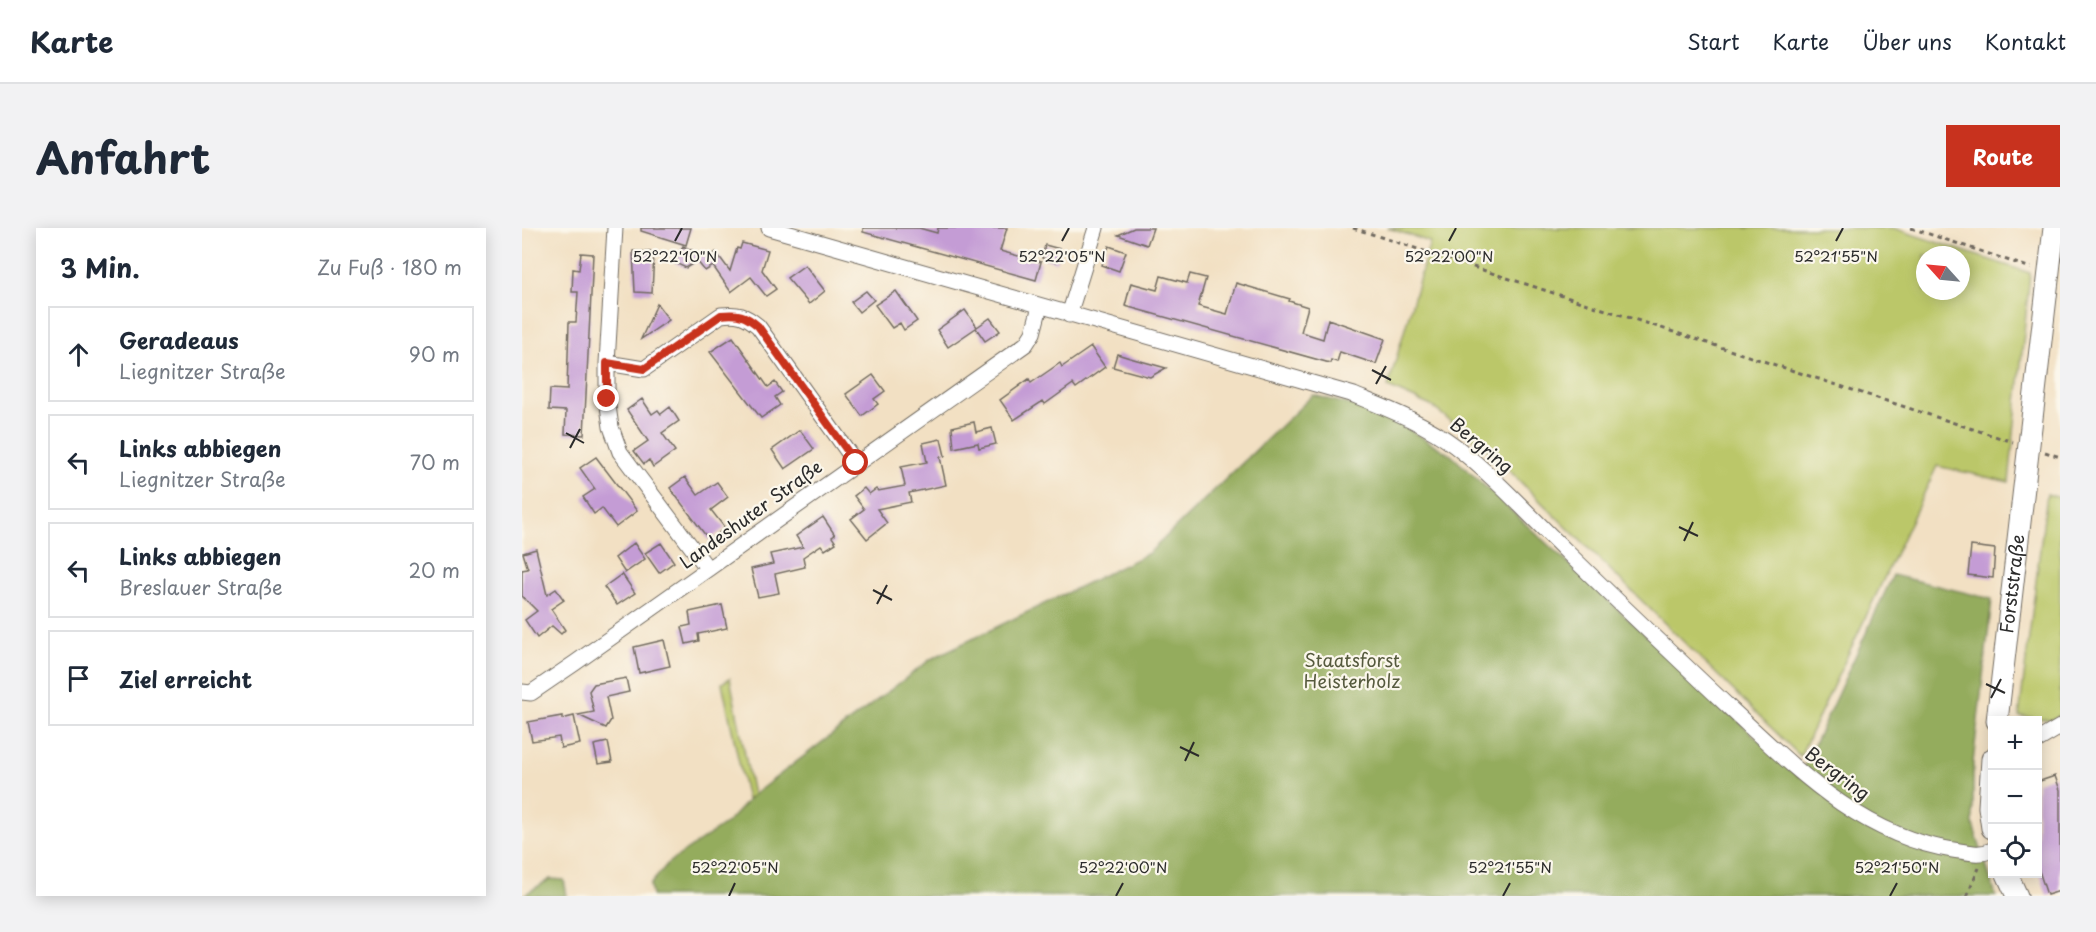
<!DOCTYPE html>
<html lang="de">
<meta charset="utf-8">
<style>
:root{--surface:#fff;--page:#f2f2f3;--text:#1f2937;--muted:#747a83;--line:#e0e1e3;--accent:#c8321e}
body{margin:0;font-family:"Playpen Sans",sans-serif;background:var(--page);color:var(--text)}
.controls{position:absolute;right:18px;bottom:18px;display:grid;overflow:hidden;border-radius:0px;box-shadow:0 3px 15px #0003}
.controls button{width:54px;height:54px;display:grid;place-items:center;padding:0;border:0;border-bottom:2px solid var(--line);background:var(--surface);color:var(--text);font:30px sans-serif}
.compass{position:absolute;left:1394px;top:18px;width:54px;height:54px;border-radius:50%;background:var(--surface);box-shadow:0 3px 15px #0003;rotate:297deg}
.stop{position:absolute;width:18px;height:18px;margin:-14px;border:4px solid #c8321e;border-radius:50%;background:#fff}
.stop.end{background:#c8321e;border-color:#fff;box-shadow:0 2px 6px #0008}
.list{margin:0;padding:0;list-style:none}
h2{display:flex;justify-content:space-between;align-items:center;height:78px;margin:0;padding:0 24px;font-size:26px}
h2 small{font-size:20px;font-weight:400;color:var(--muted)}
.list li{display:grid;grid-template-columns:39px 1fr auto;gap:18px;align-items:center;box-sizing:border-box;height:96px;margin:0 12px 12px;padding:0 12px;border:2px solid var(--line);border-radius:0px}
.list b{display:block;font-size:22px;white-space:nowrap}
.list p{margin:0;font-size:20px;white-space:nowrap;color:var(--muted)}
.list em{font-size:20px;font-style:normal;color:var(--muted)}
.icon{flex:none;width:33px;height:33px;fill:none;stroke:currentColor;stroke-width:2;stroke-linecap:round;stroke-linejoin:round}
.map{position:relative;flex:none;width:1538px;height:668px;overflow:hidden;border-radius:0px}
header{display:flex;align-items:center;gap:36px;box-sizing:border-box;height:84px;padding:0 30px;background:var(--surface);border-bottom:2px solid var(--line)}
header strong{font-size:28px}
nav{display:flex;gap:33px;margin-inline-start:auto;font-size:21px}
.intro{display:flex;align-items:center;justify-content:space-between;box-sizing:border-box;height:144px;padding:0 36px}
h1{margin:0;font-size:42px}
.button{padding:15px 27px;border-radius:0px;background:var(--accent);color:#fff;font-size:21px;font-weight:700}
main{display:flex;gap:36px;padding:0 36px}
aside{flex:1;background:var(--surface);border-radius:0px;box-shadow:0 3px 15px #0003}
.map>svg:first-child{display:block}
</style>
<header>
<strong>Karte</strong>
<nav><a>Start</a><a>Karte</a><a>Über uns</a><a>Kontakt</a></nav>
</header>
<div class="intro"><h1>Anfahrt</h1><a class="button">Route</a></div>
<main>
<aside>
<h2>3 Min.<small>Zu Fuß · 180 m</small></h2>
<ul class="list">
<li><svg class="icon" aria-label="ahead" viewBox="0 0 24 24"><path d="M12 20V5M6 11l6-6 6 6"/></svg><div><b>Geradeaus</b><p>Liegnitzer Straße</p></div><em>90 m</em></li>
<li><svg class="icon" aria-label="left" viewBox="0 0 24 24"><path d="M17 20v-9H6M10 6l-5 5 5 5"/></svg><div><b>Links abbiegen</b><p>Liegnitzer Straße</p></div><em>70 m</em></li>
<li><svg class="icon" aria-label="left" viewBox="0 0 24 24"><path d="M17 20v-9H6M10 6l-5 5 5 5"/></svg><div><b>Links abbiegen</b><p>Breslauer Straße</p></div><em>20 m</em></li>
<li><svg class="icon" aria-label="arrive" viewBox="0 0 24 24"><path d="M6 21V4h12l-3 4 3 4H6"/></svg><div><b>Ziel erreicht</b></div></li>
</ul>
</aside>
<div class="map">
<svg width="1538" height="668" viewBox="0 0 1538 668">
<rect width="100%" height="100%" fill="#fbf7ec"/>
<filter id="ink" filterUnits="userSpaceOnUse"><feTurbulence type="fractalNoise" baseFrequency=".0167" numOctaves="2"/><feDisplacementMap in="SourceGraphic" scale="12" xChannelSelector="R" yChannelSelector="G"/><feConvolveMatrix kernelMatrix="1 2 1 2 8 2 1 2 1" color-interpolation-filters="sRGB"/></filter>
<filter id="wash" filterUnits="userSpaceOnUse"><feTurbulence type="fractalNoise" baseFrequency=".008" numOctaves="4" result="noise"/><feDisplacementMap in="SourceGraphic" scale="24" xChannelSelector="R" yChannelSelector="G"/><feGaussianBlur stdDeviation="1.35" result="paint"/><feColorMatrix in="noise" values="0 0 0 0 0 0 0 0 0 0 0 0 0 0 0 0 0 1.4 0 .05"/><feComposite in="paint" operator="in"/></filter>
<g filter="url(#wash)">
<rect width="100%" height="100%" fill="#f2e0c3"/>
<!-- green -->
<path fill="#bbc769" stroke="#73794a" stroke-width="1.5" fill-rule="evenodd" d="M 866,0 L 1371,0 L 1508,45 L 1487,254 L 1415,238 L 1278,528 L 964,220 L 909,178 L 866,159 L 908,14 ZM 1403,27 L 1439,27 L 1439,63 L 1403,63 Z
M 1525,266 L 1538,270 L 1538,487 L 1529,492 L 1497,488 Z
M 208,450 L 231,567 L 225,572 L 200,455 Z"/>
<!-- forest -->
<path fill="#94ac5d" stroke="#606c44" stroke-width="1.5" d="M 791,167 L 860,185 L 929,227 L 1277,549 L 1371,347 L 1470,371 L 1451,535 L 1451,597 L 1474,668 L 130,668 L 128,657 L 146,635 L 206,594 L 231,567 L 409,431 L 627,325 Z
M 28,651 L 42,652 L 45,668 L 0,668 Z"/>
<g id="blocks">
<!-- building -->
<path fill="#c49cd5" d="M 119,0 L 169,0 L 164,17 L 119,3 Z
M 341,0 L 397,0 L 415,5 L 416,0 L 485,0 L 478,23 L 519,34 L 514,52 L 341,4 Z
M 612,0 L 631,0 L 625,17 L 596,7 Z
M 220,15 L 246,22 L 240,42 L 254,61 L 244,68 L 229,49 L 209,64 L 191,38 L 183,43 L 175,33 L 164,40 L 153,35 L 161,18 L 187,30 L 194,24 L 208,43 L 215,20 L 218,21 Z
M 523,17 L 538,21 L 534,34 L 520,30 Z
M 587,18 L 604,24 L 597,43 L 580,37 Z
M 111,23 L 132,24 L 130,65 L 113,64 Z
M 59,25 L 71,26 L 62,207 L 43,206 L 44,183 L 27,182 L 28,161 L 45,162 L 47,94 L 54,94 L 56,64 L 50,64 L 51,41 L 57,42 Z
M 283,37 L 303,63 L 287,76 L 265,50 Z
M 668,46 L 684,50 L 676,78 L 705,86 L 714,55 L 768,71 L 767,73 L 786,79 L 779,104 L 801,111 L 806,91 L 863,111 L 854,136 L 818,124 L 815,134 L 809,132 L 808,135 L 603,78 L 609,55 L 635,62 L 639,48 L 665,55 Z
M 344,63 L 352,72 L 337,84 L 329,74 Z
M 374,63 L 395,93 L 382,102 L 378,95 L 370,100 L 353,77 Z
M 135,76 L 147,92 L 119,111 Z
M 443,82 L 455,99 L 468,90 L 478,103 L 463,113 L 454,100 L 426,119 L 415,102 Z
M 211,109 L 246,159 L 253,154 L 260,164 L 253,169 L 258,177 L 239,190 L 188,124 Z
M 569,119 L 583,139 L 554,160 L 551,156 L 523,176 L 521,173 L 492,192 L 478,172 L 507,151 L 509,155 L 538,135 L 540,139 Z
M 595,126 L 608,130 L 644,140 L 628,149 L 591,139 Z
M 351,147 L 363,163 L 352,171 L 356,176 L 340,188 L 324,166 Z
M 120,171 L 130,186 L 136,182 L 139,186 L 148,179 L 157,193 L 140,205 L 153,223 L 131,239 L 127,232 L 122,236 L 112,223 L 126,213 L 105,182 Z
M 452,194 L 454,204 L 470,200 L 474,216 L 457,220 L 456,215 L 432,220 L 430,199 Z
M 278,202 L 292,221 L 263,241 L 250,222 Z
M 419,211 L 423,228 L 418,229 L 424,257 L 387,265 L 389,274 L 355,281 L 365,295 L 345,311 L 329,291 L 342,281 L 332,268 L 342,260 L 347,266 L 354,261 L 356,263 L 383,258 L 379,239 L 405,234 L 401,215 Z
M 74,229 L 115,283 L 94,299 L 80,280 L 72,286 L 61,269 L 73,261 L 58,240 Z
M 163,249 L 176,267 L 195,254 L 206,269 L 189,282 L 203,300 L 187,312 L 148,260 Z
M 301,289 L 313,307 L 310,309 L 314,315 L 303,322 L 299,317 L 281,329 L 283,339 L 253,346 L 257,365 L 236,369 L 229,341 L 251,336 L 248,326 L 281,319 L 274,308 Z
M 112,315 L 123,331 L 103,345 L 93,330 Z
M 139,315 L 152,334 L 137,345 L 123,325 Z
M 1449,318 L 1473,321 L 1471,350 L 1446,347 Z
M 14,321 L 25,367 L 34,361 L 42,372 L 29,381 L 43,402 L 39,406 L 30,398 L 15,410 L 3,392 L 15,383 L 0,368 L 0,342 L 6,341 L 1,325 Z
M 100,346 L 113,365 L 95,377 L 82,359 Z
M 200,377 L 205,400 L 176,406 L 177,413 L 164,416 L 160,399 L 169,397 L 167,384 Z
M 142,412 L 148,438 L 117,445 L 112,419 Z
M 104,450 L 107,464 L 84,469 L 89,492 L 84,500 L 56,487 L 72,484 L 67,463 L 72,456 Z
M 40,488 L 40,491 L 52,488 L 58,516 L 39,520 L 37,509 L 10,513 L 6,494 Z
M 86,514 L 90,534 L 76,536 L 72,517 Z
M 1533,548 L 1538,562 L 1538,663 L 1525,667 L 1515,637 L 1515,554 Z"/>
</g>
</g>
<g filter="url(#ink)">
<use href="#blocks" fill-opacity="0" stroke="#716a60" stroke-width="1.5"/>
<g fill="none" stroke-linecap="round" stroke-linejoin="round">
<defs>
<path id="street" d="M 93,0 L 85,135 L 85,171 L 89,199 L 98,224 L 186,341
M 247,0 L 832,167 C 866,181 903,195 933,218 C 973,249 1008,288 1045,324 C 1099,377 1154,429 1209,481 C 1274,541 1339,608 1431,622 C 1445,624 1458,628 1470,622
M 547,87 L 574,0
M 85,135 L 122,141 L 199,87 C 216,85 223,87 236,98 L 334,235
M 0,464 L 9,465 L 53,435 L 504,116 L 511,105 L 518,78
M 1516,512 L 1538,499"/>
<g id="secondary">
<path id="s1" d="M 1475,493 L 1532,0"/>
<path d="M 1470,531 L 1467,579 L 1470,600"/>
<path d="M 1485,646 L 1495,668"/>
</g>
</defs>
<!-- street casing -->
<use href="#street" stroke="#716a60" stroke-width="17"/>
<!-- secondary casing -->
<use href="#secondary" stroke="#716a60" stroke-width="23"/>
<!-- path -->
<path stroke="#716a60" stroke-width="3" stroke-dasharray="4.5 4.5" stroke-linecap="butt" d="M 831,0 L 1491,214
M 1389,0 L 1509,40
M 1523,224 L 1538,229
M 1445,668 L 1457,640"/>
<!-- street -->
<use href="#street" stroke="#fff" stroke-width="15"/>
<!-- secondary -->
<use href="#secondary" stroke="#fff" stroke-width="21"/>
</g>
</g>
<g fill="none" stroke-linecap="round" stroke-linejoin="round" filter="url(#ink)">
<!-- route -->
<path stroke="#c8321e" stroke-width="8" d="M 85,171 L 85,135 L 122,141 L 199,87 C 216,85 223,87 236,98 L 334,235"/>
</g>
<!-- ticks -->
<path fill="none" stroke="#2b2b2b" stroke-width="2" d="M 153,13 L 160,0M 540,13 L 547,0M 927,13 L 934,0M 1314,13 L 1321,0M 850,142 L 869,152M 854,156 L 864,138M 44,205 L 62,215M 48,220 L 58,201M 1157,299 L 1176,308M 1162,313 L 1171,294M 351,362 L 370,372M 355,376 L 365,357M 1464,456 L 1483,465M 1469,470 L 1479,451M 658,519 L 677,528M 663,533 L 672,514M 207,668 L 213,655M 594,668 L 601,655M 981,668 L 988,655M 1368,668 L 1375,655"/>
<g text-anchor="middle" stroke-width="4.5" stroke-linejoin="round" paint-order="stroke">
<!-- street labels -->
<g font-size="18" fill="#2b2b2b" stroke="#fbf7ec">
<text transform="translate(959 218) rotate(40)" y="6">Bergring</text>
<text transform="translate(229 287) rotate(-36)" y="6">Landeshuter Straße</text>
<text dy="6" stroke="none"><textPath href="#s1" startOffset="138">Forststraße</textPath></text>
<text transform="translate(1315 546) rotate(37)" y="6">Bergring</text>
</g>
<!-- park labels -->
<g font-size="18" fill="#565a3e" stroke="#fbf7ec">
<text x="830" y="439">Staatsforst<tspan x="830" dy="21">Heisterholz</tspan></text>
</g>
</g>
<g font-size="15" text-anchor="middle" fill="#2b2b2b" stroke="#fbf7ec" stroke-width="4.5" stroke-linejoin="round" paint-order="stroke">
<text x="153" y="34">52°22'10"N</text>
<text x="540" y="34">52°22'05"N</text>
<text x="927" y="34">52°22'00"N</text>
<text x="1314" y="34">52°21'55"N</text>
<text x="213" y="645">52°22'05"N</text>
<text x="601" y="645">52°22'00"N</text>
<text x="988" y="645">52°21'55"N</text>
<text x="1375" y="645">52°21'50"N</text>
</g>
</svg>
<div class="controls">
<button>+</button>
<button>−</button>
<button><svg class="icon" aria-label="locate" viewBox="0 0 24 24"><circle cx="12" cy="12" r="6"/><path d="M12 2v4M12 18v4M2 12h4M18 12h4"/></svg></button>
</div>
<svg class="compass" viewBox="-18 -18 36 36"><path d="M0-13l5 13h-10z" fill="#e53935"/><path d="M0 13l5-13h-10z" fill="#747a83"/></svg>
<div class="stop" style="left:334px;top:235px"></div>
<div class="stop end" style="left:85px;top:171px"></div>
</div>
</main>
